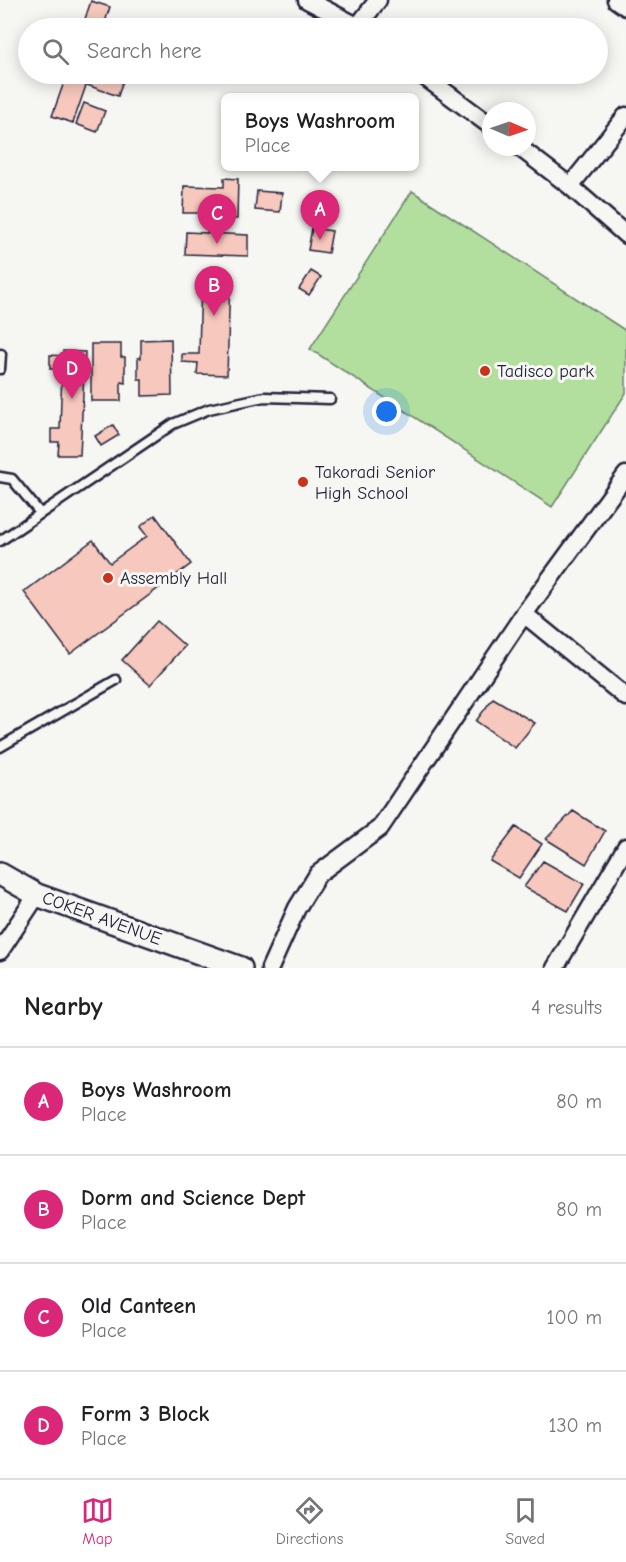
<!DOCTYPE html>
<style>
:root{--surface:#fff;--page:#f6f6f6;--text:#202124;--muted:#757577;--line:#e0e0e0;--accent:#db2777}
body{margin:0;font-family:"Comic Neue",sans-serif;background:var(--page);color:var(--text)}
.compass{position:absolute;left:482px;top:102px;width:54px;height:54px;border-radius:50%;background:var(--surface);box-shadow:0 3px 15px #0003;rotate:92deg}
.you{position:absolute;left:387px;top:412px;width:21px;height:21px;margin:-15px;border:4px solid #fff;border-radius:50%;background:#1a73e8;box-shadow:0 0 0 9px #1a73e833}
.badge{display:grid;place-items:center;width:39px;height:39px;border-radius:50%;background:var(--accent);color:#fff;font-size:20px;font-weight:700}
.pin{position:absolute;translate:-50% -50px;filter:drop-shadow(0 2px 3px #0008)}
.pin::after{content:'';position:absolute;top:32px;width:21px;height:18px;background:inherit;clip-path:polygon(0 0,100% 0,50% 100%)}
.popup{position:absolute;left:221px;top:93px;width:198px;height:78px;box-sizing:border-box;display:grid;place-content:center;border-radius:9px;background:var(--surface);filter:drop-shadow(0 2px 4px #0005);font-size:20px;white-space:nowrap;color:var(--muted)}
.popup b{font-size:22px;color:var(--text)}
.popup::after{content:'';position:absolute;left:50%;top:100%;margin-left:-12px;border:12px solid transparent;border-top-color:var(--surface)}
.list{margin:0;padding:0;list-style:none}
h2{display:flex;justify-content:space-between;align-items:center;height:78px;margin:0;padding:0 24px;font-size:26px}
h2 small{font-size:20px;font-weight:400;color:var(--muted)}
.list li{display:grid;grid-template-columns:39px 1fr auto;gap:18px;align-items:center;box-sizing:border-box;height:108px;padding:0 24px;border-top:2px solid var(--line)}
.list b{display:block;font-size:22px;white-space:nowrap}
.list p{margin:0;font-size:20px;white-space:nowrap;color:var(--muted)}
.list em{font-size:20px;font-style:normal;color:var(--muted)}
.icon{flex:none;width:33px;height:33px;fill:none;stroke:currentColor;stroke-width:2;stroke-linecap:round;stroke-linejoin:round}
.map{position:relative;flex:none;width:626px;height:968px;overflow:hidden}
.search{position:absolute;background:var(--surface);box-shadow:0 3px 15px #0003;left:18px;right:18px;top:18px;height:66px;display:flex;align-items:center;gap:15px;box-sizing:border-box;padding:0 21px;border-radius:33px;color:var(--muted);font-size:22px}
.sheet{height:510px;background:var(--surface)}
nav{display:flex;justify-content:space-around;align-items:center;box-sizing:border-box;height:84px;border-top:2px solid var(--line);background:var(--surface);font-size:16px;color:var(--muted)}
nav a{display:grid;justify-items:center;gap:3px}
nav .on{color:var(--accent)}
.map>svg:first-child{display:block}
</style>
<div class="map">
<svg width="626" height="968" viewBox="0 0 626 968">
<rect width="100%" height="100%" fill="#f6f6f2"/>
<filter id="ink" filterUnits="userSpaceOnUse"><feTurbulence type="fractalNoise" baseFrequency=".0167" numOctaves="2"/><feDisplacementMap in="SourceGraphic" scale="12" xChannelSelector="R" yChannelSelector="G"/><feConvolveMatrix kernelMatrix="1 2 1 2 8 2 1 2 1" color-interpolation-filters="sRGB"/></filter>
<g filter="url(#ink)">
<!-- green -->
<path fill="#b2df9e" stroke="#6a806c" stroke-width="1.5" d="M 412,191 L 626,331 L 626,393 L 552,507 L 310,349 Z"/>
<!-- building -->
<path fill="#f7c8bd" stroke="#22223b" stroke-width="1.5" d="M 91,1 L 110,7 L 104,25 L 114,28 L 82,28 Z
M 67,74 L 90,74 L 73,123 L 52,116 Z
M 91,74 L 125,74 L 118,96 L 87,85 Z
M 84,103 L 105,111 L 97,132 L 76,124 Z
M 224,178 L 238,179 L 237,219 L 219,219 L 219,213 L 183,213 L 184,186 L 224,187 Z
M 257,191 L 282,193 L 280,212 L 255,210 Z
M 312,228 L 332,231 L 328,253 L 308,250 Z
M 186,232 L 248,235 L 248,256 L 185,254 Z
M 311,271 L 321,277 L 309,295 L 299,289 Z
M 201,278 L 230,279 L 227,375 L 197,374 L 198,363 L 182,362 L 182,354 L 199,354 Z
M 171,339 L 172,395 L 142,396 L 142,379 L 138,379 L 138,358 L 141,358 L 141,340 Z
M 91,344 L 121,344 L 121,357 L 125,357 L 125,383 L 121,382 L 121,401 L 91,401 Z
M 63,351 L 85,352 L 80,455 L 58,455 L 59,442 L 51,442 L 51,429 L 60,429 L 62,369 L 50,369 L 50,355 L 63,356 Z
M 113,425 L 119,435 L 101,446 L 95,436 Z
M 155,515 L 191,564 L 70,654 L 24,592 L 93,540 L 110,563 L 147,536 L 140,527 Z
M 157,621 L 185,646 L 150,685 L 122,660 Z
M 493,698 L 535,723 L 515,748 L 476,721 Z
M 573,811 L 605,831 L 586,864 L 546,839 Z
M 516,827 L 542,844 L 519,878 L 490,861 Z
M 543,861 L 584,884 L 568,911 L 524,887 Z"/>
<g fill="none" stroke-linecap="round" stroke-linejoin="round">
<defs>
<path id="service" d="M 0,369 L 1,354
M 0,477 L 12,479 L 40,513
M 0,541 L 173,424 L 209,409 L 264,397 L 330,399
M 0,747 L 116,680"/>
<path id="minor" d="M 307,0 L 361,28
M 616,0 L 626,7
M 358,26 L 378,0
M 421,74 L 491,126
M 519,147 L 570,186 L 626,235
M 570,186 L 626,116
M 626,475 L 524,614 L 626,697
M 0,951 L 37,895
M 270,968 L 297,908 L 318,874 L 380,828 L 524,614
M 555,968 L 626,847"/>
<path id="tertiary" d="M 0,874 L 37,895 L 241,968"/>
</defs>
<!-- service casing -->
<use href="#service" stroke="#22223b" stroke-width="13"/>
<!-- minor casing -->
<use href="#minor" stroke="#22223b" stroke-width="21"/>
<!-- tertiary casing -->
<use href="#tertiary" stroke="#22223b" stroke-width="26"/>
<!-- service -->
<use href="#service" stroke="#f6f6f2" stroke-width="8"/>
<!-- minor -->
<use href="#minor" stroke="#f6f6f2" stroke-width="16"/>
<!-- tertiary -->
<use href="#tertiary" stroke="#f6f6f2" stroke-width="21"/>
</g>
</g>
<!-- markers -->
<g fill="#c8321e" stroke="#f6f6f2" stroke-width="2">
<circle cx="485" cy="371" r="6"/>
<circle cx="303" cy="482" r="6"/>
<circle cx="108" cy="578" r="6"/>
</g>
<g text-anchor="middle" stroke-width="6" stroke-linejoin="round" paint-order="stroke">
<!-- poi labels -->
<g font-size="18" fill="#22223b" stroke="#f6f6f2" text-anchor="start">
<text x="497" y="377">Tadisco park</text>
<text x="315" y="478">Takoradi Senior<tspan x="315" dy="21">High School</tspan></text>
<text x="120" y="584">Assembly Hall</text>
</g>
<!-- street labels -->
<g font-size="18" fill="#22223b" stroke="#f6f6f2">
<text transform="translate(102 918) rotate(20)" y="6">COKER AVENUE</text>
</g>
</g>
</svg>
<svg class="compass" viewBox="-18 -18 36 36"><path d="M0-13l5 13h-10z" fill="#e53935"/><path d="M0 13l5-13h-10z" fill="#757577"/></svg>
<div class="you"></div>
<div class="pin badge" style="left:320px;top:240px">A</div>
<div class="popup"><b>Boys Washroom</b>Place</div>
<div class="pin badge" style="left:214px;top:316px">B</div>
<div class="pin badge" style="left:217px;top:244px">C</div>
<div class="pin badge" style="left:72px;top:399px">D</div>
<div class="search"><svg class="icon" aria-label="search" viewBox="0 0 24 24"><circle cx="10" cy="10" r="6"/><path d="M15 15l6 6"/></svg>Search here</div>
</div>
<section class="sheet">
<h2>Nearby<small>4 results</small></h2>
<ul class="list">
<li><span class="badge">A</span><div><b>Boys Washroom</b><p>Place</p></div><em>80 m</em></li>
<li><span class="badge">B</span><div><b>Dorm and Science Dept</b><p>Place</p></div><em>80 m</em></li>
<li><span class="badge">C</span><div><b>Old Canteen</b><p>Place</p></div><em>100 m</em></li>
<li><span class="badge">D</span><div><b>Form 3 Block</b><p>Place</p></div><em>130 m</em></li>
</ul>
</section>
<nav>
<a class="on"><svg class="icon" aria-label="map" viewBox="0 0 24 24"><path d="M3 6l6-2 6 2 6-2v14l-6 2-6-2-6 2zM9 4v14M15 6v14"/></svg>Map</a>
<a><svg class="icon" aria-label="directions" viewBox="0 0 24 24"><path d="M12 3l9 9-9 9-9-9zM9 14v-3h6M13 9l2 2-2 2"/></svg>Directions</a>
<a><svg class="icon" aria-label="saved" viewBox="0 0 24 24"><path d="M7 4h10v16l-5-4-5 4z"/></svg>Saved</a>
</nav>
